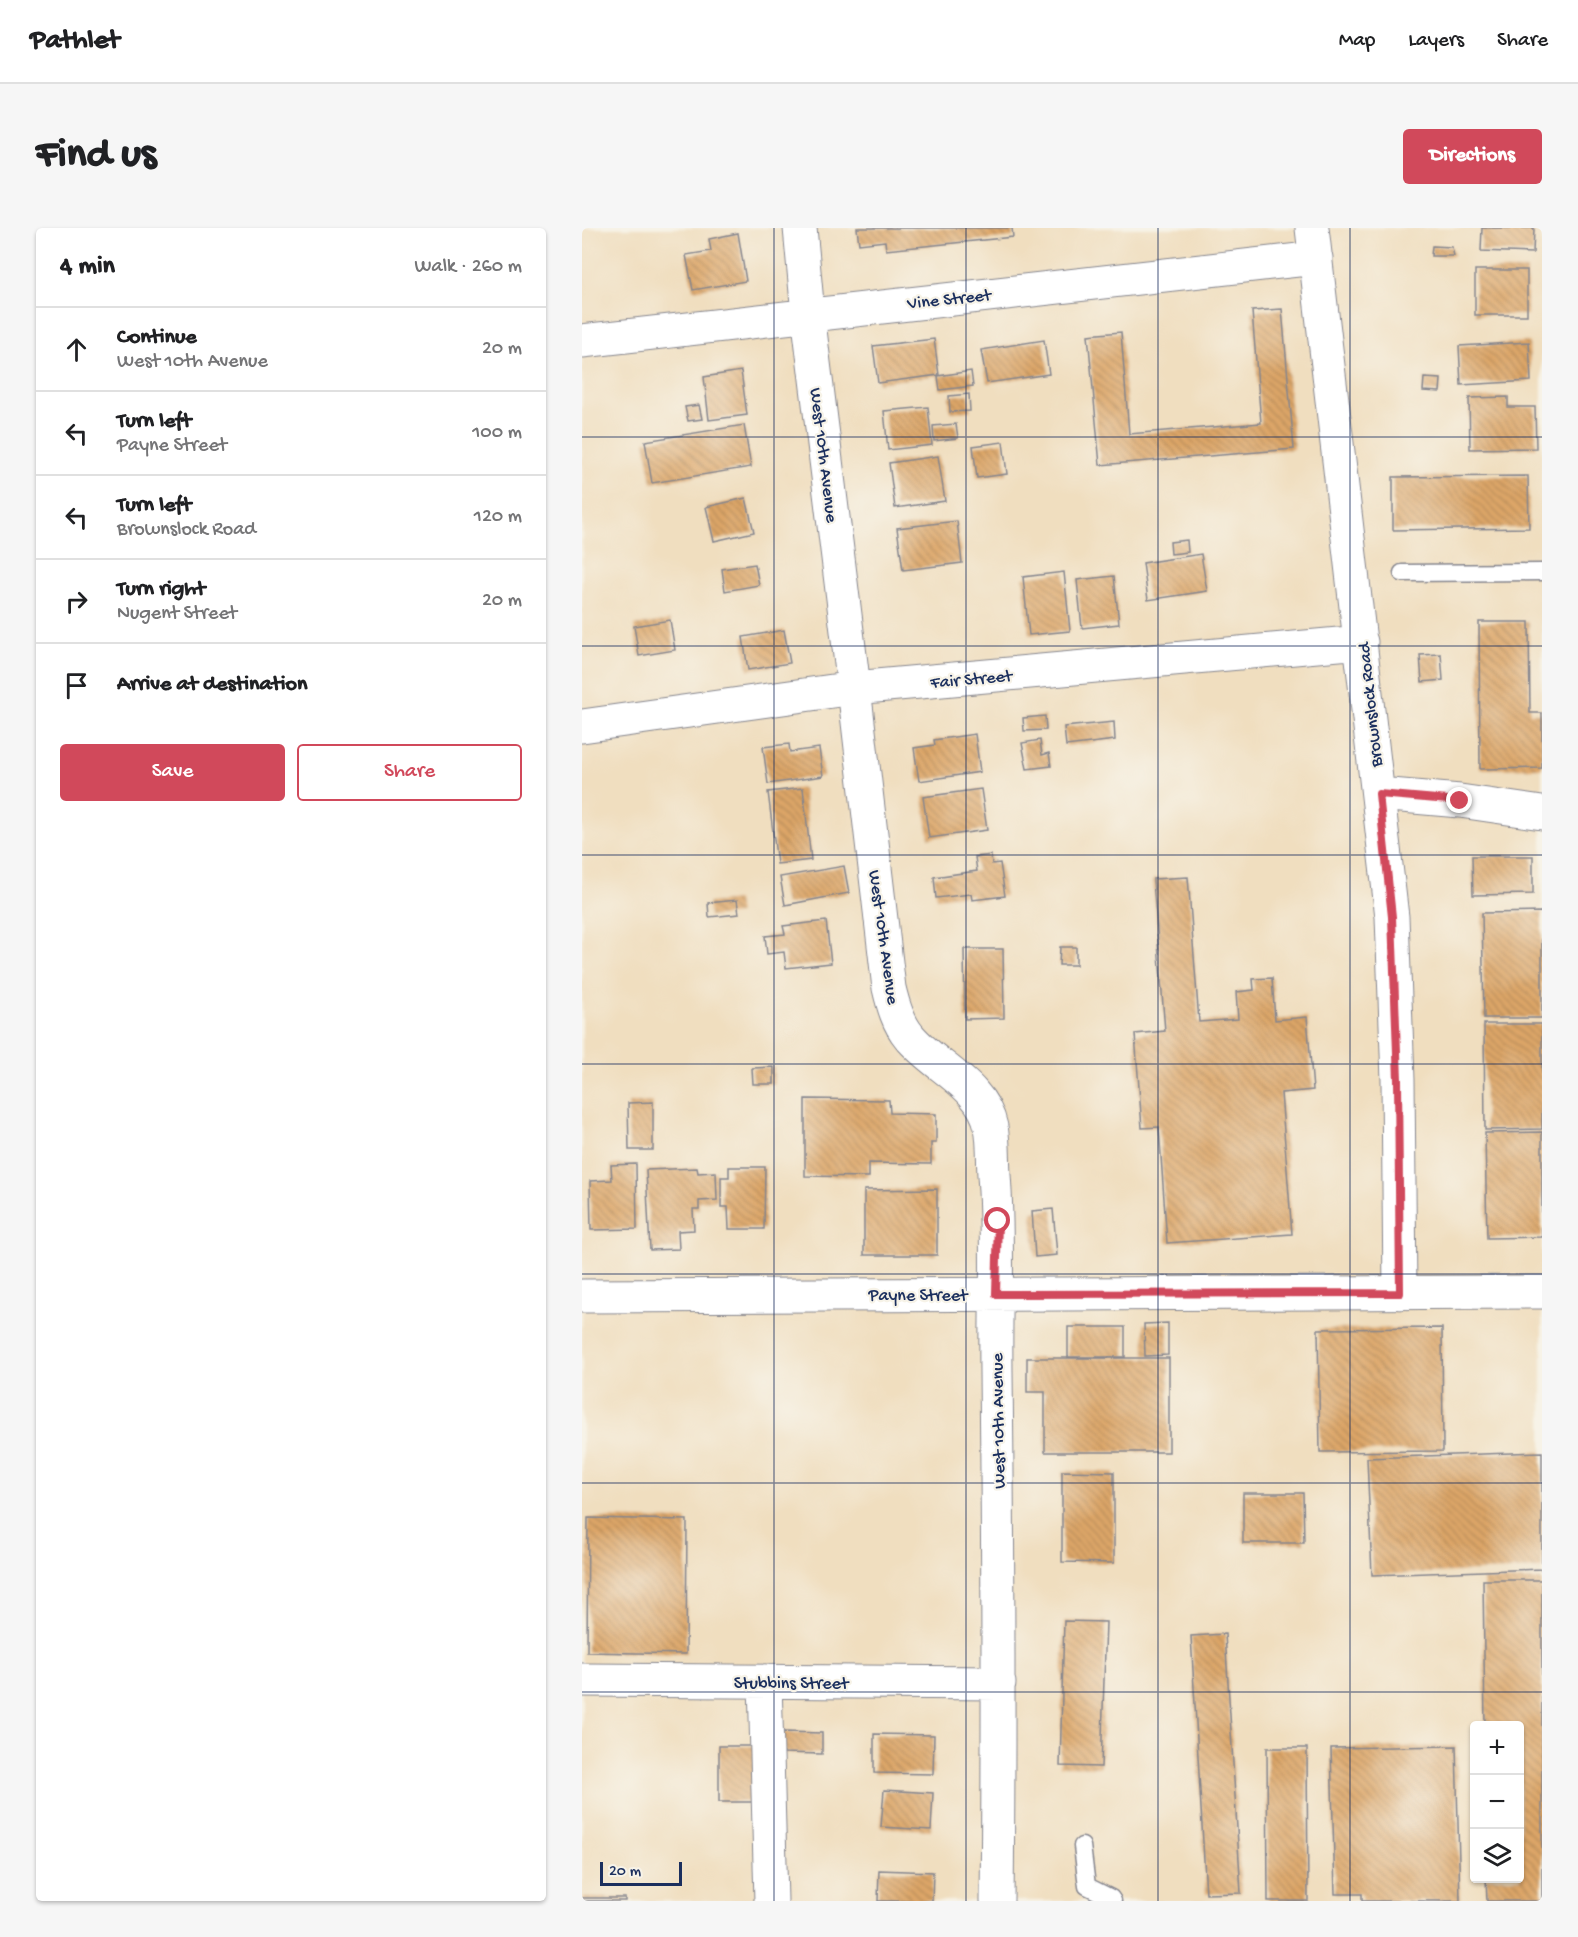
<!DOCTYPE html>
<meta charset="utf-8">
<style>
:root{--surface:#fff;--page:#f6f6f6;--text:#202124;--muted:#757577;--line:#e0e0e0;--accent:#d1495b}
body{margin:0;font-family:"Gochi Hand",sans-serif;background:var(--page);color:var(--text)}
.controls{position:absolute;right:18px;bottom:18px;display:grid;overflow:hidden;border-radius:6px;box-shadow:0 2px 4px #0004}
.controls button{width:54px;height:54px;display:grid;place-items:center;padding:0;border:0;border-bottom:2px solid var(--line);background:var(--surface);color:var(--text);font:30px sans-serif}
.scale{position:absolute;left:18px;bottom:15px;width:82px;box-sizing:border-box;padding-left:6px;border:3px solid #1b2f5e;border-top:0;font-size:16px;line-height:21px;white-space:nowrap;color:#1b2f5e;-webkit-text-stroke:4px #f7f3e8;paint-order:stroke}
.stop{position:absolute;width:18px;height:18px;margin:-14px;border:4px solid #d1495b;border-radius:50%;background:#fff}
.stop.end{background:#d1495b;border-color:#fff;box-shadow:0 2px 6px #0008}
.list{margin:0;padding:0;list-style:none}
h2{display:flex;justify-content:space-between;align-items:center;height:78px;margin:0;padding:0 24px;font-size:26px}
h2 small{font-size:20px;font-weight:400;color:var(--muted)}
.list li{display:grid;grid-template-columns:39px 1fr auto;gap:18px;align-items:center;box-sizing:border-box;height:84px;padding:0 24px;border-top:2px solid var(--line)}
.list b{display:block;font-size:22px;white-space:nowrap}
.list p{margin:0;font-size:20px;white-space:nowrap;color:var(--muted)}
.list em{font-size:20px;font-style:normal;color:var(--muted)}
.actions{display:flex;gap:12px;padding:18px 24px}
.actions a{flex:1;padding:14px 0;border:2px solid var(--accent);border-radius:6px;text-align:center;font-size:21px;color:var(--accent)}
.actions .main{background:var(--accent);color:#fff}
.icon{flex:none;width:33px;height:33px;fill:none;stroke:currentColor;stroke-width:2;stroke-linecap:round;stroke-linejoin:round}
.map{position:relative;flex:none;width:960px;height:1673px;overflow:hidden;border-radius:6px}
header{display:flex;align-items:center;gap:36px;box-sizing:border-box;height:84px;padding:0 30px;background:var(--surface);border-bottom:2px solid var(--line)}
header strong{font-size:28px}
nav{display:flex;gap:33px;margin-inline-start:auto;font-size:21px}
.intro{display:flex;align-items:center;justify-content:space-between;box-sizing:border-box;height:144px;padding:0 36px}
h1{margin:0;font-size:42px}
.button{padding:15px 27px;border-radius:6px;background:var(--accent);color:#fff;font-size:21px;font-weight:700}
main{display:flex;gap:36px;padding:0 36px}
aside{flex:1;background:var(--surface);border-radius:6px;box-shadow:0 2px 4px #0004}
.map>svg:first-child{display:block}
</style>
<header>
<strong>Pathlet</strong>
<nav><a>Map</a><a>Layers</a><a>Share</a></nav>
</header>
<div class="intro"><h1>Find us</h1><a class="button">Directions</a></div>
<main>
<aside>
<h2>4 min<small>Walk · 260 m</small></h2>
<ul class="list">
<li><svg class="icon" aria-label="ahead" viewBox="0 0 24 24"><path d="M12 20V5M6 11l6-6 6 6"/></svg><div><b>Continue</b><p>West 10th Avenue</p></div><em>20 m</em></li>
<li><svg class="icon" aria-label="left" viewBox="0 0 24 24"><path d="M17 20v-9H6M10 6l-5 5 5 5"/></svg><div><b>Turn left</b><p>Payne Street</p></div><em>100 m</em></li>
<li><svg class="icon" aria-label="left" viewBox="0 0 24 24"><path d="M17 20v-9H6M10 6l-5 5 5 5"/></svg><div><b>Turn left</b><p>Brownslock Road</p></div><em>120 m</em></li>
<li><svg class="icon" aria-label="right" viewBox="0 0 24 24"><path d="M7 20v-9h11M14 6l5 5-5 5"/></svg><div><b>Turn right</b><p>Nugent Street</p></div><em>20 m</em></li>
<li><svg class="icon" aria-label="arrive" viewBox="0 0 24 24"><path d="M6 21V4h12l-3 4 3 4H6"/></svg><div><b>Arrive at destination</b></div></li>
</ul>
<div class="actions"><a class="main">Save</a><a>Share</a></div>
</aside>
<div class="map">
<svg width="960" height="1673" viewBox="0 0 960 1673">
<defs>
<pattern id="building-back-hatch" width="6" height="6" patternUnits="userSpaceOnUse" patternTransform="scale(1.5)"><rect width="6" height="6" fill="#dda667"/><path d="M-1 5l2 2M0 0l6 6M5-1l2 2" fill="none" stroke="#b28858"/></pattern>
</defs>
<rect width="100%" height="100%" fill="#f7f3e8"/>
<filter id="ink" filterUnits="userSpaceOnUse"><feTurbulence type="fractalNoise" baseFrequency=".0167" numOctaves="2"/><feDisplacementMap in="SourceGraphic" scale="12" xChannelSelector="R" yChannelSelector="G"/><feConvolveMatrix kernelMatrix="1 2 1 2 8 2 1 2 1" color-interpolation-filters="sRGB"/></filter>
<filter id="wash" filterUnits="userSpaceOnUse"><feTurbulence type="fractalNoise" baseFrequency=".008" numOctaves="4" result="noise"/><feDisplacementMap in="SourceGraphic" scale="24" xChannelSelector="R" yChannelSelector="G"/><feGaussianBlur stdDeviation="1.35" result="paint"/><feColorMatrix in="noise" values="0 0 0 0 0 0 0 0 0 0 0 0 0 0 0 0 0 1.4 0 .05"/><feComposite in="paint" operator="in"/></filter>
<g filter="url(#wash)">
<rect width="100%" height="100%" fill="#f0debf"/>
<g id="blocks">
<!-- building -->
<path fill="url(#building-back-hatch)" d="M 275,0 L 430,0 L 431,9 L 304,22 L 303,13 L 277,16 Z
M 900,0 L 952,0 L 951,25 L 899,23 Z
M 156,5 L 164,53 L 111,62 L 104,27 L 129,23 L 127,11 Z
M 850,18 L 870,19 L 872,28 L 849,28 Z
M 893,42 L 945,42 L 945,87 L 893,87 Z
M 700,81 L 712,221 L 518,237 L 506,107 L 539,104 L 547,206 L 679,195 L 670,83 Z
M 352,111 L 357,147 L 296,155 L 291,118 Z
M 462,112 L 467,146 L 405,155 L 399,122 Z
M 947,114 L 949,153 L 879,157 L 877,118 Z
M 159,143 L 165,187 L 127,192 L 122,149 Z
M 389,143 L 391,158 L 358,162 L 356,148 Z
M 842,150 L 859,151 L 858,164 L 841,163 Z
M 387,166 L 388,183 L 368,184 L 367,168 Z
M 926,169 L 926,179 L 953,179 L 954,220 L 888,221 L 887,170 Z
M 117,177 L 120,191 L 106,193 L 103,179 Z
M 346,179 L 350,217 L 306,222 L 302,183 Z
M 374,196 L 376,210 L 352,213 L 351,198 Z
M 162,197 L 169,239 L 70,255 L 63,213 Z
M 421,214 L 425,246 L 395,250 L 391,218 Z
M 356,228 L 363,273 L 313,280 L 307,235 Z
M 946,248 L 947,300 L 811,302 L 811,249 Z
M 164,270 L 172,304 L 132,313 L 124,279 Z
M 375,293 L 380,335 L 321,342 L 315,300 Z
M 605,312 L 606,324 L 589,326 L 588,314 Z
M 619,326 L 625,363 L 566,372 L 561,335 Z
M 173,336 L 177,357 L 143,363 L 140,341 Z
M 482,344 L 488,403 L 447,407 L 441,349 Z
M 532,348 L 537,396 L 500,400 L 495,352 Z
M 88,392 L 93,422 L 57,428 L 52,398 Z
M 897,394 L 947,394 L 948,485 L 960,485 L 960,540 L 898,541 Z
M 202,402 L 208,435 L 166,442 L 161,409 Z
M 859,426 L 861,452 L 840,454 L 838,427 Z
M 463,488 L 464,502 L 442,503 L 441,490 Z
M 532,494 L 533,512 L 484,518 L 482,499 Z
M 393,506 L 398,544 L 337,553 L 332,520 L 353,517 L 352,512 Z
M 458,512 L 460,527 L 467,525 L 469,538 L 445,541 L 440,515 Z
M 207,516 L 208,524 L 237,520 L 241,548 L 186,556 L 181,519 Z
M 221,560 L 229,632 L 195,636 L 186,564 Z
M 399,561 L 405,602 L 347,610 L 341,569 Z
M 409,627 L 410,636 L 418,635 L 423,668 L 390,672 L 389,666 L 354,670 L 352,649 L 395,643 L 393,629 Z
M 890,628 L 951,628 L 951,666 L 891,667 Z
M 262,638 L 267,665 L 203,677 L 198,649 Z
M 606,649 L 617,794 L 656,791 L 654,764 L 672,762 L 671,751 L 690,750 L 693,792 L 725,789 L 731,862 L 699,865 L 710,1006 L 585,1015 L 577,899 L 560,900 L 553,806 L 583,803 L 571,651 Z
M 155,672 L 157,686 L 127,689 L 126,675 Z
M 960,684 L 960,790 L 902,790 L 900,685 Z
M 244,693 L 249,735 L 204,740 L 202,724 L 185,726 L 183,708 L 203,706 L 201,698 Z
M 478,719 L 494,719 L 494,737 L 477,737 Z
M 382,721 L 421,721 L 422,790 L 383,791 Z
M 902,796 L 960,796 L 960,901 L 903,902 Z
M 192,839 L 192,856 L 171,856 L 170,840 Z
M 223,871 L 307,872 L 308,885 L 354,886 L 354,915 L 349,915 L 349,936 L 287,935 L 287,949 L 223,948 Z
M 71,874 L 71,922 L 47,922 L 46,875 Z
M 960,904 L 960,1009 L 905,1010 L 903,905 Z
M 54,936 L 55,1001 L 9,1002 L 8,953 L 30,952 L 29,937 Z
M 147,939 L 183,939 L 182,1001 L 147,1001 L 146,979 L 139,979 L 139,949 L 147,949 Z
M 115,940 L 116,945 L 134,944 L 135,972 L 117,973 L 117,981 L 111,981 L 112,1002 L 96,1003 L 97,1021 L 68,1022 L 64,942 Z
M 355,961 L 355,1027 L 282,1027 L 282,962 Z
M 471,981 L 475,1027 L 453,1029 L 450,983 Z
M 586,1095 L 586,1127 L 563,1128 L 562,1096 Z
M 486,1099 L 543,1099 L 543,1129 L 486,1129 Z
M 860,1100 L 861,1223 L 738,1224 L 736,1101 Z
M 445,1130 L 587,1130 L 587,1224 L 463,1224 L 463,1164 L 445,1164 Z
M 960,1224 L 960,1341 L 790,1347 L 785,1230 Z
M 480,1243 L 532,1244 L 532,1335 L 480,1334 Z
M 661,1265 L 721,1265 L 722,1315 L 661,1315 Z
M 6,1290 L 105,1292 L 104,1426 L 5,1424 Z
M 901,1352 L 960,1352 L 960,1673 L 905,1673 L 904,1650 L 938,1650 L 938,1498 L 903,1498 Z
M 482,1393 L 524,1394 L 519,1539 L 478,1538 Z
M 643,1406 L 659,1665 L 624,1666 L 609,1408 Z
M 201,1504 L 240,1505 L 240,1526 L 201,1525 Z
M 292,1506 L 352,1507 L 351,1546 L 292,1545 Z
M 137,1518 L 180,1518 L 180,1574 L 137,1574 Z
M 874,1518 L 878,1673 L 780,1673 L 780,1666 L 753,1666 L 749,1520 Z
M 685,1520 L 725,1520 L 726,1673 L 686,1673 Z
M 302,1562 L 351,1565 L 349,1602 L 299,1599 Z
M 297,1642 L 351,1644 L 350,1673 L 296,1673 Z
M 0,1670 L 43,1670 L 43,1673 L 0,1673 Z"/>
</g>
</g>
<g filter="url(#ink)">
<use href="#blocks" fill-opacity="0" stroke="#86868e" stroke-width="1.5"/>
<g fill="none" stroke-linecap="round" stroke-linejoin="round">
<defs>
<path id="lane" d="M 820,345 L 960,344
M 500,1618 L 505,1658 L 529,1670 L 531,1673"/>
<path id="street" d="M 218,0 L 226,86 L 272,460 L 307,760 C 311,777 316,795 327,808 C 352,839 400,856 409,899 C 412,914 411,931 412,947 C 417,1012 413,1077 414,1143 C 416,1319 417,1496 415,1673
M 730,0 L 810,689 L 816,852 L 818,1065
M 0,113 L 734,30
M 0,498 L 272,460 L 779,414
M 797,566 L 878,573 L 960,585
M 0,1068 L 960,1064
M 0,1452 L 417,1455
M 183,1453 L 189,1673"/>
</defs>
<!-- lane casing -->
<use href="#lane" stroke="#86868e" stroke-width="19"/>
<!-- street casing -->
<use href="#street" stroke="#86868e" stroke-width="35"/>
<!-- lane -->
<use href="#lane" stroke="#fff" stroke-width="16"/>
<!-- street -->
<use href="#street" stroke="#fff" stroke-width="33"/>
</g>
</g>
<g fill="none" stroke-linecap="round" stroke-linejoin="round" filter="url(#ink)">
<!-- route -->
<path stroke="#d1495b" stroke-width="8" d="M 416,993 L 414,1066 L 818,1065 L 816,852 L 810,689 L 797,566 L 878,573"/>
</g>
<!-- grid -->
<path fill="none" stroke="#1b2f5e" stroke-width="1.5" stroke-opacity="0.55" d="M 192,0 L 192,1673M 384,0 L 384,1673M 576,0 L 576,1673M 768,0 L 768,1673M 0,209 L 960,209M 0,418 L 960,418M 0,627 L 960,627M 0,836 L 960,836M 0,1046 L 960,1046M 0,1255 L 960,1255M 0,1464 L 960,1464"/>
<g text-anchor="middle" stroke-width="4.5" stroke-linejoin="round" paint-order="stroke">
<!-- street labels -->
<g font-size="18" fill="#1b2f5e" stroke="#f7f3e8">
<text transform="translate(367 70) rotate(-6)" y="6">Vine Street</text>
<text transform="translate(243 227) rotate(83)" y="6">West 10th Avenue</text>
<text transform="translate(389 450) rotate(-5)" y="6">Fair Street</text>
<text transform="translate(787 477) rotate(-96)" y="6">Brownslock Road</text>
<text transform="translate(303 709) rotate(82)" y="6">West 10th Avenue</text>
<text x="336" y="1072">Payne Street</text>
<text transform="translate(415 1193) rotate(-91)" y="6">West 10th Avenue</text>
<text x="209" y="1460">Stubbins Street</text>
</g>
</g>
</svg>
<div class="controls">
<button>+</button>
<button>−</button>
<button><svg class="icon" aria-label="layers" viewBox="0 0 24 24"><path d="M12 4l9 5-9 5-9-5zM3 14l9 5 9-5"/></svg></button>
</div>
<div class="scale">20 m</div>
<div class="stop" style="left:416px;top:993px"></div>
<div class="stop end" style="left:878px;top:573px"></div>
</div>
</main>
